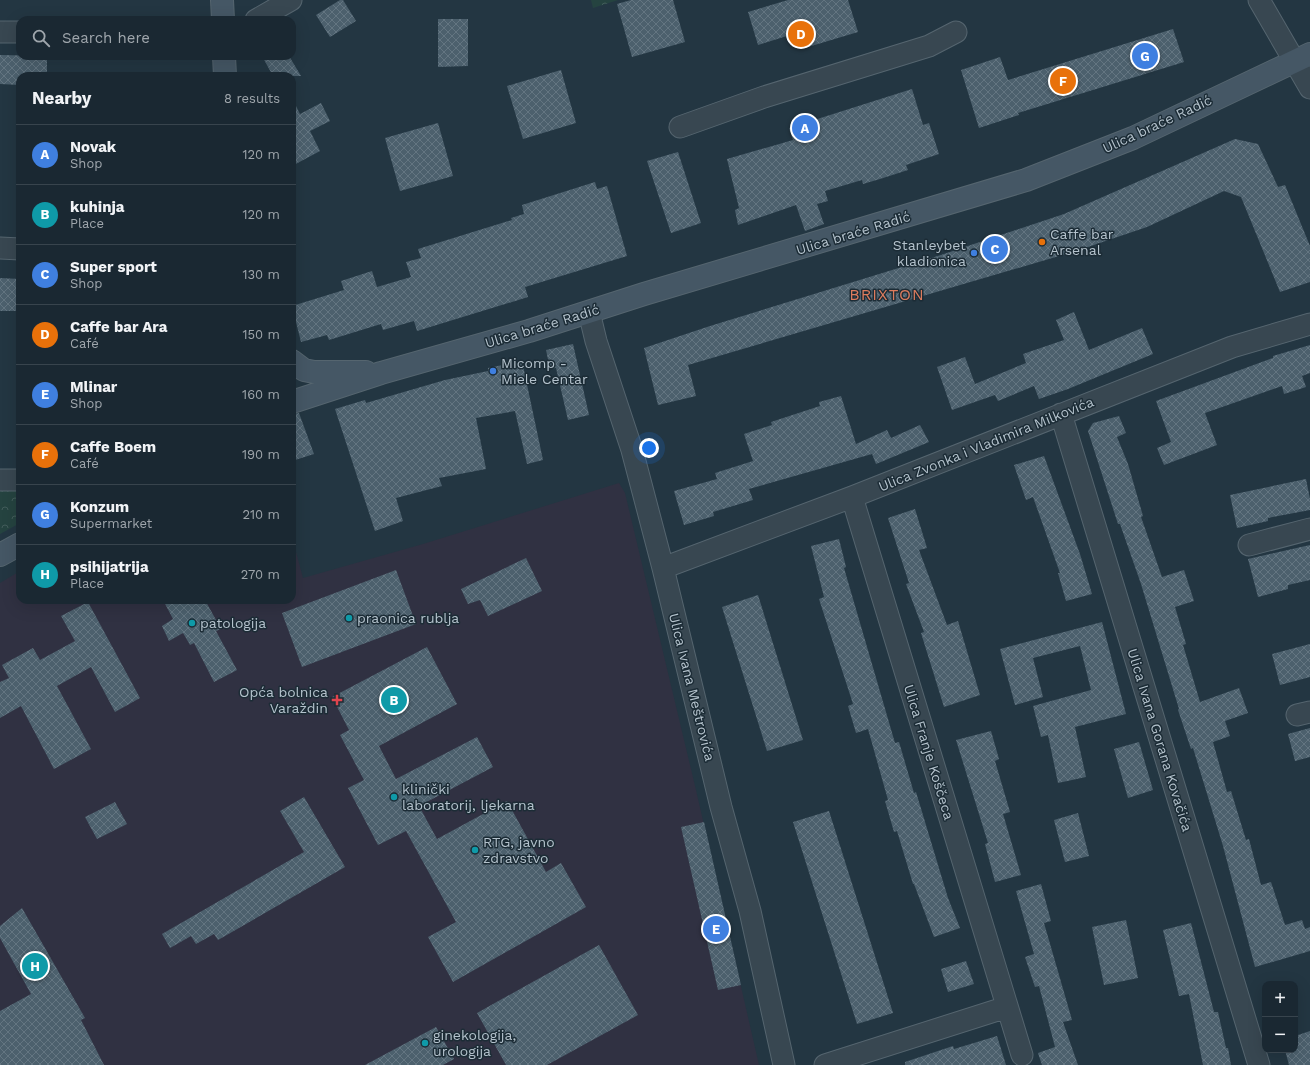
<!DOCTYPE html>
<meta charset="utf-8">
<style>
:root{--surface:#1a2832;--page:#27343e;--text:#f1f3f6;--muted:#9fa6ac;--line:#38444d;--accent:#86ccff}
body{margin:0;font-family:"Work Sans",sans-serif;background:var(--page);color:var(--text)}
.controls{position:absolute;right:12px;bottom:12px;display:grid;overflow:hidden;border-radius:8px;box-shadow:0 4px 16px #0002}
.controls button{width:36px;height:36px;display:grid;place-items:center;padding:0;border:0;border-bottom:1px solid var(--line);background:var(--surface);color:var(--text);font:20px sans-serif}
.you{position:absolute;left:649px;top:448px;width:14px;height:14px;margin:-10px;border:3px solid #fff;border-radius:50%;background:#1a73e8;box-shadow:0 0 0 6px #1a73e833}
.badge{display:grid;place-items:center;width:26px;height:26px;border-radius:50%;background:var(--accent);color:#fff;font-size:13px;font-weight:700}
.pin{position:absolute;translate:-50% -50%;border:2px solid #fff;box-shadow:0 1px 4px #0006}
.list{margin:0;padding:0;list-style:none}
h2{display:flex;justify-content:space-between;align-items:center;height:52px;margin:0;padding:0 16px;font-size:17px}
h2 small{font-size:13px;font-weight:400;color:var(--muted)}
.list li{display:grid;grid-template-columns:26px 1fr auto;gap:12px;align-items:center;box-sizing:border-box;height:60px;padding:0 16px;border-top:1px solid var(--line)}
.list b{display:block;font-size:15px;white-space:nowrap}
.list p{margin:0;font-size:13px;white-space:nowrap;color:var(--muted)}
.list em{font-size:13px;font-style:normal;color:var(--muted)}
.icon{flex:none;width:22px;height:22px;fill:none;stroke:currentColor;stroke-width:2;stroke-linecap:round;stroke-linejoin:round}
.map{position:relative;flex:none;width:1310px;height:1065px;overflow:hidden}
.search{position:absolute;background:var(--surface);box-shadow:0 4px 16px #0002;left:16px;top:16px;width:280px;height:44px;display:flex;align-items:center;gap:10px;box-sizing:border-box;padding:0 14px;border-radius:12px;color:var(--muted);font-size:15px}
.panel{position:absolute;background:var(--surface);box-shadow:0 4px 16px #0002;left:16px;top:72px;width:280px;height:532px;border-radius:12px}
.map>svg:first-child{display:block}
</style>
<div class="map">
<svg width="1310" height="1065" viewBox="0 0 1310 1065">
<defs>
<pattern id="park-crowns" width="20" height="18" patternUnits="userSpaceOnUse"><rect width="20" height="18" fill="#254340"/><path d="M2 6a3 3 0 1 1 6 0M12 15a3 3 0 1 1 6 0" fill="none" stroke="#425c5a"/></pattern>
<pattern id="building-cross-hatch" width="8" height="8" patternUnits="userSpaceOnUse"><rect width="8" height="8" fill="#4c606d"/><path d="M0 0l8 8M0 8l8-8" fill="none" stroke="#637581"/></pattern>
</defs>
<rect width="100%" height="100%" fill="#233642"/>
<!-- medical -->
<path fill="#303142" d="M 619,483 L 625,493 L 696,790 L 759,1065 L 0,1065 L 0,583 L 20,571 L 20,600 L 292,600 L 292,537 L 303,578 L 423,544 Z"/>
<!-- park -->
<path fill="url(#park-crowns)" d="M 591,0 L 618,0 L 593,8 Z
M 0,487 L 20,487 L 20,523 L 0,534 Z"/>
<!-- building -->
<path fill="url(#building-cross-hatch)" d="M 340,0 L 343,0 L 356,21 L 330,37 L 316,15 Z
M 631,0 L 673,0 L 685,42 L 632,57 L 617,4 Z
M 788,0 L 848,0 L 858,32 L 808,47 L 803,31 L 758,45 L 748,12 Z
M 438,19 L 468,19 L 468,66 L 438,67 Z
M 1173,29 L 1184,62 L 1018,113 L 1019,115 L 979,128 L 961,70 L 1000,57 L 1008,80 Z
M 0,55 L 47,56 L 47,76 L 20,76 L 20,85 L 0,84 Z
M 262,56 L 289,56 L 301,76 L 273,76 Z
M 561,70 L 576,123 L 523,139 L 507,86 Z
M 912,89 L 923,125 L 929,123 L 939,154 L 906,165 L 908,170 L 880,179 L 863,184 L 862,180 L 825,191 L 828,201 L 817,204 L 824,224 L 805,231 L 796,205 L 738,225 L 735,210 L 739,208 L 727,159 L 793,140 L 789,128 Z
M 292,98 L 300,114 L 321,103 L 330,121 L 310,131 L 320,151 L 292,166 Z
M 438,123 L 453,176 L 400,191 L 385,138 Z
M 1235,139 L 1258,144 L 1278,187 L 1285,185 L 1310,246 L 1310,282 L 1280,292 L 1241,197 L 1224,191 L 1147,227 L 1076,251 L 688,365 L 696,396 L 658,405 L 644,348 L 710,326 L 941,255 L 1064,214 Z
M 678,152 L 701,223 L 671,233 L 647,161 Z
M 595,182 L 597,189 L 607,186 L 627,256 L 525,287 L 528,297 L 417,331 L 414,321 L 383,330 L 381,324 L 329,340 L 327,335 L 301,342 L 292,306 L 344,290 L 341,281 L 372,271 L 377,287 L 411,277 L 406,262 L 421,258 L 418,249 L 512,220 L 511,218 L 524,214 L 522,205 Z
M 0,278 L 20,279 L 20,311 L 0,311 Z
M 1074,312 L 1089,350 L 1142,328 L 1153,354 L 1068,389 L 1039,399 L 1034,386 L 998,401 L 995,395 L 952,410 L 937,367 L 965,357 L 975,384 L 1026,363 L 1023,354 L 1064,340 L 1056,320 Z
M 573,344 L 589,415 L 568,420 L 556,368 L 550,369 L 546,350 Z
M 1310,345 L 1310,373 L 1302,376 L 1306,387 L 1284,394 L 1282,386 L 1205,413 L 1217,445 L 1164,465 L 1157,448 L 1171,442 L 1156,401 L 1273,358 L 1273,356 Z
M 522,361 L 543,460 L 527,464 L 515,411 L 476,418 L 486,469 L 439,478 L 442,486 L 396,498 L 403,521 L 375,531 L 335,409 L 365,400 L 366,403 L 445,380 L 488,371 L 488,368 Z
M 841,396 L 856,444 L 887,430 L 891,438 L 920,425 L 929,442 L 876,464 L 872,454 L 749,489 L 753,500 L 713,512 L 714,516 L 684,525 L 674,491 L 717,479 L 715,473 L 753,461 L 744,434 L 772,425 L 771,422 L 820,406 L 819,402 Z
M 299,413 L 314,454 L 292,461 L 292,414 Z
M 1119,416 L 1126,433 L 1117,437 L 1128,464 L 1143,516 L 1141,517 L 1162,577 L 1184,570 L 1194,601 L 1175,607 L 1186,644 L 1183,645 L 1200,702 L 1239,688 L 1248,713 L 1225,721 L 1230,736 L 1213,742 L 1227,792 L 1231,791 L 1246,840 L 1249,839 L 1261,885 L 1271,882 L 1285,925 L 1302,920 L 1305,929 L 1310,927 L 1310,951 L 1255,967 L 1223,846 L 1193,748 L 1191,749 L 1178,710 L 1179,709 L 1141,584 L 1120,524 L 1118,524 L 1088,431 L 1093,423 Z
M 1044,456 L 1080,554 L 1092,594 L 1066,601 L 1058,573 L 1060,573 L 1033,497 L 1026,500 L 1014,465 Z
M 1306,479 L 1310,499 L 1310,510 L 1268,518 L 1268,521 L 1237,528 L 1230,495 Z
M 915,509 L 927,548 L 919,550 L 947,625 L 958,621 L 980,695 L 944,707 L 921,633 L 924,632 L 906,584 L 909,583 L 888,518 Z
M 839,539 L 846,567 L 844,568 L 895,743 L 899,742 L 914,793 L 916,792 L 948,898 L 960,928 L 934,937 L 914,884 L 913,884 L 897,831 L 894,832 L 885,801 L 888,800 L 868,729 L 856,733 L 848,706 L 853,704 L 819,599 L 824,597 L 811,546 Z
M 1310,545 L 1310,580 L 1288,585 L 1288,589 L 1258,597 L 1248,559 Z
M 526,558 L 542,591 L 488,616 L 480,600 L 468,604 L 461,589 Z
M 396,570 L 416,624 L 302,667 L 282,613 Z
M 758,595 L 803,740 L 767,751 L 722,607 Z
M 163,600 L 205,600 L 221,629 L 216,631 L 237,670 L 214,682 L 194,643 L 190,645 L 183,633 L 169,641 L 162,626 L 173,619 Z
M 88,602 L 140,698 L 115,712 L 91,667 L 57,686 L 91,749 L 54,769 L 21,706 L 0,718 L 0,682 L 9,678 L 2,665 L 33,648 L 40,660 L 75,641 L 61,616 Z
M 1102,622 L 1126,714 L 1075,727 L 1086,777 L 1058,783 L 1048,735 L 1041,737 L 1033,706 L 1091,690 L 1080,646 L 1033,658 L 1043,697 L 1015,705 L 1000,649 Z
M 1310,644 L 1310,677 L 1280,685 L 1272,654 Z
M 427,647 L 457,704 L 379,746 L 396,779 L 477,737 L 493,767 L 419,806 L 437,839 L 507,801 L 546,872 L 561,863 L 586,907 L 453,982 L 428,937 L 456,922 L 406,831 L 378,845 L 348,788 L 364,780 L 340,735 L 349,730 L 332,697 Z
M 1310,728 L 1310,757 L 1295,761 L 1288,734 Z
M 991,731 L 999,759 L 995,761 L 1010,812 L 1003,814 L 1021,875 L 995,882 L 985,844 L 988,843 L 956,740 Z
M 1139,742 L 1153,790 L 1128,798 L 1114,749 Z
M 304,797 L 345,867 L 218,940 L 214,934 L 196,944 L 191,936 L 170,948 L 162,934 L 304,852 L 280,811 Z
M 115,802 L 127,824 L 97,839 L 85,817 Z
M 829,811 L 893,1013 L 857,1024 L 793,822 Z
M 1078,813 L 1089,856 L 1065,862 L 1054,820 Z
M 704,822 L 741,985 L 718,990 L 681,827 Z
M 1041,884 L 1051,921 L 1044,923 L 1072,1020 L 1063,1022 L 1078,1065 L 1042,1065 L 1038,1053 L 1055,1047 L 1039,986 L 1035,987 L 1025,957 L 1034,954 L 1016,891 Z
M 22,908 L 85,1018 L 81,1020 L 104,1065 L 0,1065 L 0,1011 L 31,994 L 0,938 L 0,926 Z
M 1126,920 L 1138,978 L 1104,985 L 1092,927 Z
M 1191,923 L 1214,1012 L 1218,1012 L 1226,1048 L 1228,1048 L 1231,1065 L 1203,1065 L 1189,994 L 1179,996 L 1163,930 Z
M 599,945 L 638,1015 L 547,1065 L 506,1065 L 477,1013 Z
M 966,961 L 974,984 L 948,992 L 941,969 Z
M 436,1027 L 454,1059 L 443,1065 L 365,1065 Z
M 1310,1031 L 1310,1065 L 1289,1065 L 1285,1050 L 1295,1050 L 1295,1036 Z
M 997,1036 L 1006,1065 L 905,1065 L 905,1062 L 953,1046 L 954,1049 Z"/>
<g fill="none" stroke-linecap="round" stroke-linejoin="round">
<defs>
<path id="street" d="M 1259,0 L 1310,88
M 256,20 L 291,0
M 0,32 L 20,32
M 680,127 L 764,97 L 929,46 L 956,32
M 0,248 L 20,249
M 589,312 L 596,341 L 632,450 L 663,568 L 721,807 L 750,911 L 784,1065
M 1061,414 L 1259,1065
M 0,480 L 20,480
M 852,497 L 1022,1055
M 1249,545 L 1310,529
M 663,568 L 852,497 L 1232,347 L 1310,324
M 1297,715 L 1310,712
M 825,1065 L 1007,1007"/>
<path id="secondary" d="M 222,0 L 223,20
M 224,56 L 225,76
M 292,361 L 304,370 L 314,372 L 366,372
M 292,402 L 381,373 L 529,331 L 644,294 L 1026,180 L 1133,138 L 1310,54
M 0,555 L 20,544"/>
</defs>
<!-- street casing -->
<use href="#street" stroke="#55656f" stroke-width="23"/>
<!-- secondary casing -->
<use href="#secondary" stroke="#55656f" stroke-width="24"/>
<!-- street -->
<use href="#street" stroke="#384751" stroke-width="21"/>
<!-- secondary -->
<use href="#secondary" stroke="#455765" stroke-width="22"/>
</g>
<!-- markers -->
<circle fill="#e8710a" stroke="#1c2c36" stroke-width="1.5" cx="1042" cy="242" r="4"/>
<g fill="#3f7fe0" stroke="#1c2c36" stroke-width="1.5">
<circle cx="974" cy="253" r="4"/>
<circle cx="493" cy="371" r="4"/>
</g>
<g fill="#0f9aa8" stroke="#1c2c36" stroke-width="1.5">
<circle cx="349" cy="618" r="4"/>
<circle cx="192" cy="623" r="4"/>
<circle cx="394" cy="797" r="4"/>
<circle cx="475" cy="850" r="4"/>
<circle cx="425" cy="1043" r="4"/>
</g>
<path fill="#e0444e" stroke="#1c2c36" stroke-width="1.5" d="M335 694h4v4h4v4h-4v4h-4v-4h-4v-4h4z"/>
<g text-anchor="middle" stroke-width="3" stroke-linejoin="round" paint-order="stroke">
<!-- street labels -->
<g font-size="14" fill="#b4c2cc" stroke="#1c2c36">
<text transform="translate(1157 124) rotate(-25)" y="5">Ulica braće Radić</text>
<text transform="translate(853 233) rotate(-17)" y="5">Ulica braće Radić</text>
<text transform="translate(542 326) rotate(-17)" y="5">Ulica braće Radić</text>
<text transform="translate(986 444) rotate(-22)" y="5">Ulica Zvonka i Vladimira Milkovića</text>
<text transform="translate(692 687) rotate(76)" y="5">Ulica Ivana Meštrovića</text>
<text transform="translate(1160 740) rotate(73)" y="5">Ulica Ivana Gorana Kovačića</text>
<text transform="translate(929 752) rotate(73)" y="5">Ulica Franje Koščeca</text>
</g>
<!-- poi labels -->
<g font-size="14" fill="#b4c2cc" stroke="#1c2c36" text-anchor="start">
<text x="1050" y="239">Caffe bar<tspan x="1050" dy="16">Arsenal</tspan></text>
<text x="966" y="250" text-anchor="end">Stanleybet<tspan x="966" dy="16">kladionica</tspan></text>
<text x="501" y="368">Micomp -<tspan x="501" dy="16">Miele Centar</tspan></text>
<text x="357" y="623">praonica rublja</text>
<text x="200" y="628">patologija</text>
<text x="328" y="697" text-anchor="end">Opća bolnica<tspan x="328" dy="16">Varaždin</tspan></text>
<text x="402" y="794">klinički<tspan x="402" dy="16">laboratorij, ljekarna</tspan></text>
<text x="483" y="847">RTG, javno<tspan x="483" dy="16">zdravstvo</tspan></text>
<text x="433" y="1040">ginekologija,<tspan x="433" dy="16">urologija</tspan></text>
</g>
<!-- quarter labels -->
<g font-size="16" letter-spacing="1" fill="#dd7c5e" stroke="#1c2c36">
<text x="887" y="300">BRIXTON</text>
</g>
</g>
</svg>
<div class="controls">
<button>+</button>
<button>−</button>
</div>
<div class="you"></div>
<div class="pin badge" style="left:805px;top:128px;background:#3f7fe0">A</div>
<div class="pin badge" style="left:394px;top:700px;background:#0f9aa8">B</div>
<div class="pin badge" style="left:995px;top:249px;background:#3f7fe0">C</div>
<div class="pin badge" style="left:801px;top:34px;background:#e8710a">D</div>
<div class="pin badge" style="left:716px;top:929px;background:#3f7fe0">E</div>
<div class="pin badge" style="left:1063px;top:81px;background:#e8710a">F</div>
<div class="pin badge" style="left:1145px;top:56px;background:#3f7fe0">G</div>
<div class="pin badge" style="left:35px;top:966px;background:#0f9aa8">H</div>
<div class="search"><svg class="icon" aria-label="search" viewBox="0 0 24 24"><circle cx="10" cy="10" r="6"/><path d="M15 15l6 6"/></svg>Search here</div>
<section class="panel">
<h2>Nearby<small>8 results</small></h2>
<ul class="list">
<li><span class="badge" style="background:#3f7fe0">A</span><div><b>Novak</b><p>Shop</p></div><em>120 m</em></li>
<li><span class="badge" style="background:#0f9aa8">B</span><div><b>kuhinja</b><p>Place</p></div><em>120 m</em></li>
<li><span class="badge" style="background:#3f7fe0">C</span><div><b>Super sport</b><p>Shop</p></div><em>130 m</em></li>
<li><span class="badge" style="background:#e8710a">D</span><div><b>Caffe bar Ara</b><p>Café</p></div><em>150 m</em></li>
<li><span class="badge" style="background:#3f7fe0">E</span><div><b>Mlinar</b><p>Shop</p></div><em>160 m</em></li>
<li><span class="badge" style="background:#e8710a">F</span><div><b>Caffe Boem</b><p>Café</p></div><em>190 m</em></li>
<li><span class="badge" style="background:#3f7fe0">G</span><div><b>Konzum</b><p>Supermarket</p></div><em>210 m</em></li>
<li><span class="badge" style="background:#0f9aa8">H</span><div><b>psihijatrija</b><p>Place</p></div><em>270 m</em></li>
</ul>
</section>
</div>
